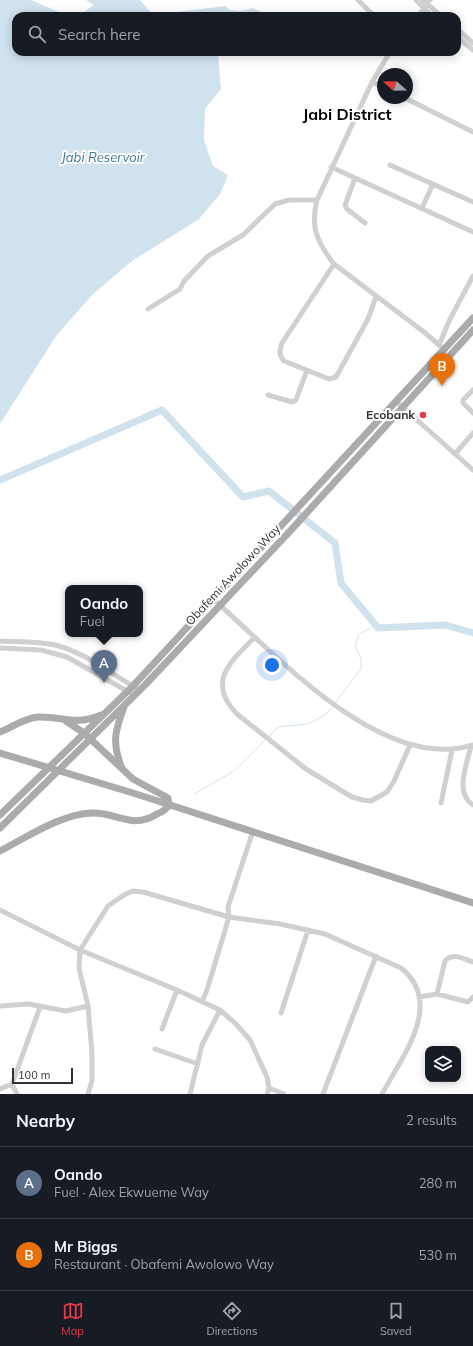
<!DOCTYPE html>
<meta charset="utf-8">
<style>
:root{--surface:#171b24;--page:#20242c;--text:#f1f3f6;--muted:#9ea1a6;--line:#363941;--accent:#e63946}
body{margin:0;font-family:Mulish,sans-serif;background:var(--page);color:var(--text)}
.controls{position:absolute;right:12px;bottom:12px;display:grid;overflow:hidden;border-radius:8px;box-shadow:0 2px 10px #0003}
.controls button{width:36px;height:36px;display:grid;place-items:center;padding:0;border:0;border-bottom:1px solid var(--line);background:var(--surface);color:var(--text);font:20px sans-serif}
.compass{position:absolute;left:377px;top:68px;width:36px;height:36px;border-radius:50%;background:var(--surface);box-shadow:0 2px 10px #0003;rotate:290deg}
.scale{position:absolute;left:12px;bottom:10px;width:61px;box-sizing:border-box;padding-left:4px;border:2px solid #333;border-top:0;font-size:11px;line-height:14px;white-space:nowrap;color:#333;-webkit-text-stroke:3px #fff;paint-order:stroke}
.you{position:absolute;left:272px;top:665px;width:14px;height:14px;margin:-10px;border:3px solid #fff;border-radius:50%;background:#1a73e8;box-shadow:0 0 0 6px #1a73e833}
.badge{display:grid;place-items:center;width:26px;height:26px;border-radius:50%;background:var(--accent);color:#fff;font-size:13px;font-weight:700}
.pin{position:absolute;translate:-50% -33px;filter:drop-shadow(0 1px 2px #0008)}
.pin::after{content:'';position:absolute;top:21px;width:14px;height:12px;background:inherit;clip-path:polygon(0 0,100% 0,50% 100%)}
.popup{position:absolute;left:65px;top:585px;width:78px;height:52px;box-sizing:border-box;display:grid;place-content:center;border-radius:8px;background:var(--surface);filter:drop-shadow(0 1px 3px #0005);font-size:13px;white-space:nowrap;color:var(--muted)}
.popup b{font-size:15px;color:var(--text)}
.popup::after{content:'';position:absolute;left:50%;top:100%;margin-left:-8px;border:8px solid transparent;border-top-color:var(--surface)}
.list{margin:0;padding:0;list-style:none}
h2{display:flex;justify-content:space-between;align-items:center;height:52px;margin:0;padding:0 16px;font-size:17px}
h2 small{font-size:13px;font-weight:400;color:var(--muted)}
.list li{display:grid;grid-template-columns:26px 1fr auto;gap:12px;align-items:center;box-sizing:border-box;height:72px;padding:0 16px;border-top:1px solid var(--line)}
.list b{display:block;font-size:15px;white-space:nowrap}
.list p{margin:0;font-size:13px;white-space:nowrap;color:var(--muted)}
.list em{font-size:13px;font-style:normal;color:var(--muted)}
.icon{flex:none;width:22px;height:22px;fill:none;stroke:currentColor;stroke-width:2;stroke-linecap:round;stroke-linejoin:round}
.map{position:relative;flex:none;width:473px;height:1094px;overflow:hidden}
.search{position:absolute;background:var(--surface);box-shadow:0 2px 10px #0003;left:12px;right:12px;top:12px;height:44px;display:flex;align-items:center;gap:10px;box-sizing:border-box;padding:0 14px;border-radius:12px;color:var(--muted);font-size:15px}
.sheet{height:196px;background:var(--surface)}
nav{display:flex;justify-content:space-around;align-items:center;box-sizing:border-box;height:56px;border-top:1px solid var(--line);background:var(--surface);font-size:11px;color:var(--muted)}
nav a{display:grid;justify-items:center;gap:2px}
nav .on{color:var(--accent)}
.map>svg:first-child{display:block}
</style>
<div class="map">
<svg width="473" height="1094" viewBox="0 0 473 1094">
<rect width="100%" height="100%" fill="#fff"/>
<!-- water -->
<path fill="#cfe2ee" d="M 0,0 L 31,0 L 68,16 L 16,16 L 16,52 L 235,52 L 234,55 L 218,55 L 221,89 L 205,109 L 204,140 L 213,166 L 228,175 L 220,194 L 198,220 L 133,260 L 92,295 L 56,336 L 0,424 Z
M 86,0 L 140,0 L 153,15 L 225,6 L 230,10 L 241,11 L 253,8 L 267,15 L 78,16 L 94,5 Z"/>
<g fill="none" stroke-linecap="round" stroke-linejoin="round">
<!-- stream -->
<path stroke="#cfe2ee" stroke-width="1" d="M 335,703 L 361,669 L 361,659 L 355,646 L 359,634 L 371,628 L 375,624
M 269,737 L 278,727 L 307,724 L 318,719 L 326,714 L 333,706
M 196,793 L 234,771 L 266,739"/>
<!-- river -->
<path stroke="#cfe2ee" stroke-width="7" d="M 0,480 L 162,410 L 243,497 L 269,491 L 335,543 L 341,583 L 378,628 L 445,625 L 473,633"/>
<!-- minor -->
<path stroke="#d0d0d0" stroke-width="5" d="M 358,0 L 374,16
M 416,0 L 432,16
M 423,0 L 441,16
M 418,16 L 430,0
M 457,29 L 473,43
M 457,37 L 473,50
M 390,52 L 372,82 L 317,200 C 310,227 317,242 334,264 L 424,332 L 445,350
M 372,82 L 383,87
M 405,98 L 473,132
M 390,165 L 473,202
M 331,167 L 473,232
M 355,178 L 345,205 L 347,209 L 365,223
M 422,208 L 433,184
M 334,264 L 282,343 C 279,351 279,355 284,361 L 329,379 L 336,377 L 368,319 L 376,297
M 148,309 L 180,289 L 184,281 L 208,256 L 243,235 L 275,204 L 289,200 L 317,200
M 439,345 L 450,319 L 473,276
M 473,390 L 463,400 L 463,403 L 473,413
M 268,395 L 292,402 L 296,400 L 307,370
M 397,402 L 473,470
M 455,454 L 473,433
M 213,599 C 275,653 382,774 473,745
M 255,637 C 230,662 206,682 237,714 L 306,769 L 352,797 L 363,800 L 371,801 L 387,792 L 394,781 L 410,745
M 0,641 C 19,642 37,641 55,645 C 87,653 112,675 140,690
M 0,648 L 41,650 L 67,657 L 134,695
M 471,746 C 467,764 454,793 473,805
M 441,803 L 452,750
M 0,910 L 80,950 L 177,990 L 220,1010 L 236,1024 L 250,1040 L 267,1077 L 269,1088 L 267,1094
M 437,994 L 445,961 C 453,952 464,959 473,962
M 419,997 L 437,994 L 468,1002 L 473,997
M 202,1002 L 207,990 L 229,917 L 228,907 L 253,831
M 0,1006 L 28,1004 L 66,1011 L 88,1006
M 281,1013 L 308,930
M 162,1029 L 177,990
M 155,1049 L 198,1064
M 12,1084 L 17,1094
M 269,1088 L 284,1094
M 0,1089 L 12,1084 L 40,1007
M 88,1094 L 92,1081 L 92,1054 L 88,1006 L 79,968 L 80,950 L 108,906 L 124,895 L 133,891 L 143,892 L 229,917 L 280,924 L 325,934 L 401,968 C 445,1003 402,1057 382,1094
M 190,1094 L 202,1045 L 220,1010
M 323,1094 L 376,956"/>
<!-- major -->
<path stroke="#ababab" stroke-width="7" d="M 0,732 C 13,727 24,718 38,717 C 62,716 76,726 101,715
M 0,753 L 133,793 L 473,903
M 121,766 C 112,742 115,731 124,707
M 0,815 L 133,686 L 473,318
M 0,828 L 145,685 L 292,529 L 473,330
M 0,851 C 27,837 61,814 92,813 C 117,812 132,830 157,814 C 162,812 166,810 169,805 L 168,798 L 133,779 L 84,733 L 66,721"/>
</g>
<!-- markers -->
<circle fill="#e63946" stroke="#fff" stroke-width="1.5" cx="423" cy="415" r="4"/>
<g text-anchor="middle" stroke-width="4" stroke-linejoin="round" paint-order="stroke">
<!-- poi labels -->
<g font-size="12" font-weight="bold" fill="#333" stroke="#fff" text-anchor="end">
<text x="415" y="419">Ecobank</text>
</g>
<!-- street labels -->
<g font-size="12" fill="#333" stroke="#fff">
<text transform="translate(233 575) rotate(-47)" y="4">Obafemi Awolowo Way</text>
</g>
<!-- water labels -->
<g font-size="13" font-style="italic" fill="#3f7597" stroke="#fff">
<text x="103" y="162">Jabi Reservoir</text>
</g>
<!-- district labels -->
<g font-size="16" font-weight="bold" fill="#000" stroke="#fff">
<text x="347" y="120">Jabi District</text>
</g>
</g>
</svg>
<div class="controls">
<button><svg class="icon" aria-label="layers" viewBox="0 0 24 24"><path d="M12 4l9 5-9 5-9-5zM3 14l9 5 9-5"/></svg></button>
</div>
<svg class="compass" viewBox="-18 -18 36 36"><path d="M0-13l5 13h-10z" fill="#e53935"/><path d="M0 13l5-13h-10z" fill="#9ea1a6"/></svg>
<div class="scale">100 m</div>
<div class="you"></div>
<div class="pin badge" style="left:104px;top:683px;background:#5c6f8a">A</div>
<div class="popup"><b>Oando</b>Fuel</div>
<div class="pin badge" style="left:442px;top:386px;background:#e8710a">B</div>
<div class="search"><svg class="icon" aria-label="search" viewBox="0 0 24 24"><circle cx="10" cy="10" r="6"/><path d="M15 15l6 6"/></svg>Search here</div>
</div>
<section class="sheet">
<h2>Nearby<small>2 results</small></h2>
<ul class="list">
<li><span class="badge" style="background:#5c6f8a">A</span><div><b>Oando</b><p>Fuel · Alex Ekwueme Way</p></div><em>280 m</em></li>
<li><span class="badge" style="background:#e8710a">B</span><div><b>Mr Biggs</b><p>Restaurant · Obafemi Awolowo Way</p></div><em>530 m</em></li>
</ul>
</section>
<nav>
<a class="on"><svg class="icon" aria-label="map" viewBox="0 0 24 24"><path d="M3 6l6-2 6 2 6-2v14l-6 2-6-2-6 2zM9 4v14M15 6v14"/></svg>Map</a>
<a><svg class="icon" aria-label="directions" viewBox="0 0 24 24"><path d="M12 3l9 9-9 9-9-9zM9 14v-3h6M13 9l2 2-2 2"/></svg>Directions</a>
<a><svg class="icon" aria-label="saved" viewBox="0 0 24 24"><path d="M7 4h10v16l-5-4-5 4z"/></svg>Saved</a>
</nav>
